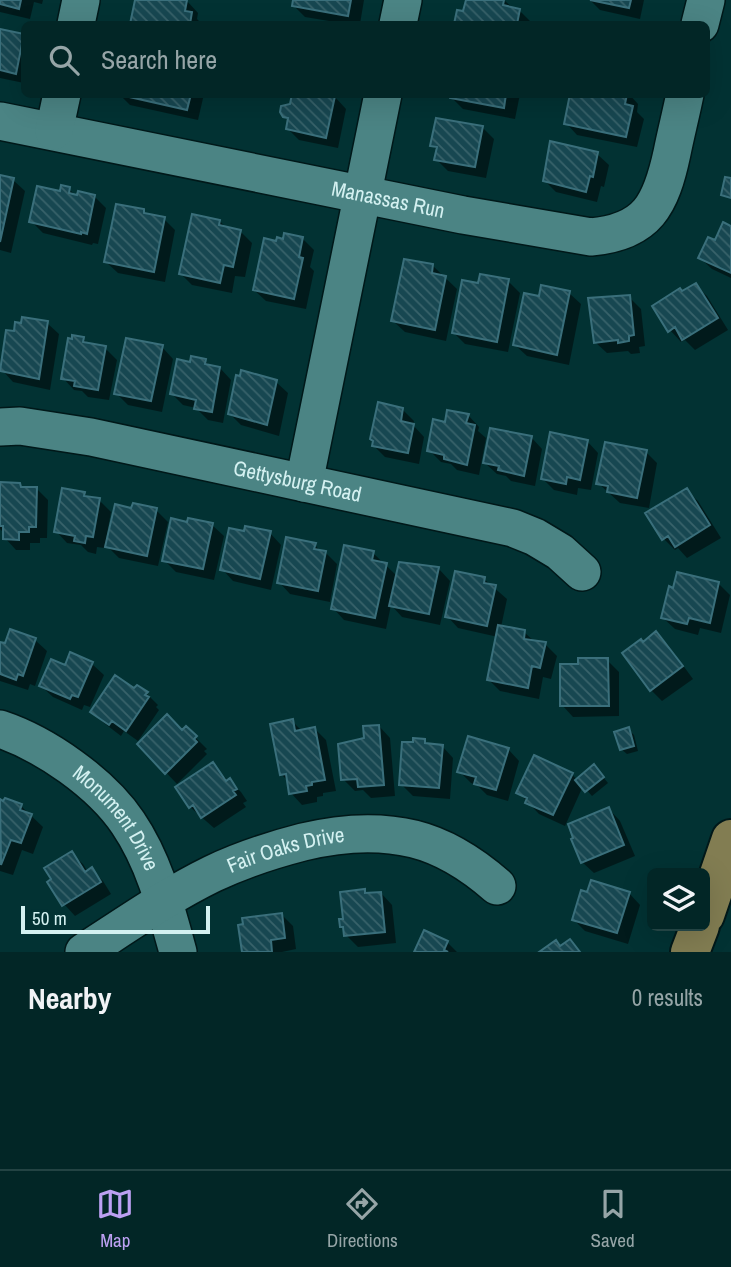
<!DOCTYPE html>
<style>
:root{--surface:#022626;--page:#0c2e2e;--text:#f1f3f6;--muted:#96a5a7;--line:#234343;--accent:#bca0f2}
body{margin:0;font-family:"Archivo Narrow",sans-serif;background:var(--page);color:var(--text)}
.controls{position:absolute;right:21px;bottom:21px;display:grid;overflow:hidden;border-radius:10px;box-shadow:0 7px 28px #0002}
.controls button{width:63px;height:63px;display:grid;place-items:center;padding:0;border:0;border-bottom:2px solid var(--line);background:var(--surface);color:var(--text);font:35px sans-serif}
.scale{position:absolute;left:21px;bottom:18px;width:189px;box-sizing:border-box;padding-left:7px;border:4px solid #d4f1f1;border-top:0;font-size:19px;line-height:24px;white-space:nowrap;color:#d4f1f1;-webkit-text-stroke:5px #023233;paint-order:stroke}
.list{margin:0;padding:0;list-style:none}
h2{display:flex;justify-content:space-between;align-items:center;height:91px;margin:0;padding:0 28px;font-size:30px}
h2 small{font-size:23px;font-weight:400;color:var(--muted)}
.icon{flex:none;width:38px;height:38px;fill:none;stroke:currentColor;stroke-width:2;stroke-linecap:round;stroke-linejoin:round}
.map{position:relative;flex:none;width:731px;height:952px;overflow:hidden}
.search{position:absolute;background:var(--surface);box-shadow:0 7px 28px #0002;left:21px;right:21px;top:21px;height:77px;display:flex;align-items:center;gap:18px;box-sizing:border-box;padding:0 24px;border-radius:10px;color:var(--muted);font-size:26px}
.sheet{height:217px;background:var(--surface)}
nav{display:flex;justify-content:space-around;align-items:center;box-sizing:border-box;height:98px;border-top:2px solid var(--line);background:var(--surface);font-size:19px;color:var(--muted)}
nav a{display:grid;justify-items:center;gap:4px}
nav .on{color:var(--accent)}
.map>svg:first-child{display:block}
</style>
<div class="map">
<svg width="731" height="952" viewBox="0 0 731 952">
<defs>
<pattern id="building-back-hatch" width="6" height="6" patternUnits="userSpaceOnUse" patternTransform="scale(1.75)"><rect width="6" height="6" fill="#174751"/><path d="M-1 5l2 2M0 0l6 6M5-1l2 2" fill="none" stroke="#38626a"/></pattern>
</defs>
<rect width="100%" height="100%" fill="#023233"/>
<!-- shadow -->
<path fill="#0007" d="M 0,0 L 43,0 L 42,4 L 34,2 L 30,19 L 0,12 Z
M 137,0 L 187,1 L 198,13 L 197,19 L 202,24 L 132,24 Z
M 295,0 L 364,0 L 360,24 L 347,24 L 305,17 L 294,6 Z
M 467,0 L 504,0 L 514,9 L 520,11 L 531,22 L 531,24 L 456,24 L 458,12 L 465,13 Z
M 590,0 L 644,0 L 640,19 L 600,10 Z
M 0,31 L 24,37 L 24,83 L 0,78 Z
M 119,94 L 204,94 L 198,120 L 130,105 Z
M 293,94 L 321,94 L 335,97 L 346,109 L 338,148 L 299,140 L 287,128 L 289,120 L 285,116 L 291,105 Z
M 452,94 L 520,94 L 515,119 L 463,109 L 451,97 Z
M 572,94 L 629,94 L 638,104 L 637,112 L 644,119 L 637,147 L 577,135 L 566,123 Z
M 482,127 L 494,139 L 486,178 L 448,171 L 436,159 L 438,151 L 432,145 Z
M 597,154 L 609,165 L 604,187 L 601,186 L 597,202 L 556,192 L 544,180 Z
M 0,177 L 13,180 L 25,191 L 11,253 L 0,250 Z
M 69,189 L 78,198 L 94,196 L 106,208 L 98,244 L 93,243 L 92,245 L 43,233 L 31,221 L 61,193 Z
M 143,211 L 149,216 L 164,219 L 175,230 L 165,282 L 118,273 L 106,262 Z
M 220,221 L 227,229 L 240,231 L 252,243 L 245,277 L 235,276 L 232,293 L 192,285 L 181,274 Z
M 731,228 L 731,278 L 712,269 L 700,258 Z
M 302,238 L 314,250 L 310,267 L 314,271 L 306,309 L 266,301 L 254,290 L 278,243 Z
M 433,266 L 457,289 L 446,341 L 405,332 L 393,321 Z
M 508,281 L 520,293 L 508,352 L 465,344 L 454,333 L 480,285 Z
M 695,285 L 707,296 L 728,330 L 695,350 L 685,340 L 681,342 L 670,330 L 682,293 Z
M 569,293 L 581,304 L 569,365 L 527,356 L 515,345 L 540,298 Z
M 629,297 L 641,309 L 645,346 L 639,347 L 640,353 L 631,354 L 628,351 L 607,353 L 595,342 Z
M 47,323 L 59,334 L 50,390 L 13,382 L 2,370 L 15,333 Z
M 83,339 L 89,345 L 105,348 L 117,360 L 109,400 L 88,397 L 82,391 L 74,390 L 63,378 Z
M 162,347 L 173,359 L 162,412 L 128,405 L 116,393 Z
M 205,361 L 211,367 L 220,368 L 231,380 L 223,423 L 208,420 L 196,408 L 183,405 L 172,394 L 191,364 Z
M 276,382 L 288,393 L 279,436 L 241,425 L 230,414 Z
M 402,409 L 414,421 L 413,425 L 424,437 L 419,464 L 385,457 L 374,446 Z
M 468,415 L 479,427 L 478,431 L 486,438 L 479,475 L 457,470 L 451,464 L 441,462 L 429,450 L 446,424 Z
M 531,437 L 542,449 L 535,486 L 511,481 L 506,476 L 497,474 L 485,463 Z
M 587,441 L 598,453 L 591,490 L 578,488 L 577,495 L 554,490 L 543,479 Z
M 646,452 L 657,463 L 649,508 L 620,503 L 598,483 Z
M 0,484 L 20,485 L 23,489 L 37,489 L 48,500 L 47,538 L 40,538 L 40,543 L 30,543 L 30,550 L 16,550 L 5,538 L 5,534 L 0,529 Z
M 686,490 L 698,501 L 721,538 L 687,558 L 678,548 L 675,550 L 664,539 Z
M 84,493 L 89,498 L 99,500 L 111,512 L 106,539 L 109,539 L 133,511 L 156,510 L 168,522 L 158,566 L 119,558 L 105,544 L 104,548 L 97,547 L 96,554 L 88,552 L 81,545 L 67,543 L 56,531 Z
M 188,524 L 212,525 L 224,536 L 214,580 L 176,572 L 164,560 Z
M 245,533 L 270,533 L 281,545 L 271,590 L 233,581 L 222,569 Z
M 315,545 L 321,552 L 325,552 L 337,564 L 330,602 L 290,594 L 279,582 Z
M 373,553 L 397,576 L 439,569 L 450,581 L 440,625 L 402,617 L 391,605 L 386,629 L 344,620 L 333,608 Z
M 484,579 L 507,599 L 501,627 L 524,632 L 535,642 L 545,644 L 557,656 L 551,679 L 543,677 L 539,699 L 500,691 L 488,679 L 498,637 L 458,628 L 447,616 Z
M 718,583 L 730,595 L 721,633 L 700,628 L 698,635 L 675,629 L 663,618 Z
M 656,634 L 668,645 L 693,679 L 662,701 L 651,690 L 643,644 Z
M 35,640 L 47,651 L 35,686 L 30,684 L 28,690 L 0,681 L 0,644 L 6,645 Z
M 607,660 L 619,672 L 619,716 L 573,717 L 562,705 L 580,666 Z
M 92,664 L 104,675 L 90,707 L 84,705 L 82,710 L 53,697 L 41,686 Z
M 135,691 L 146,693 L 158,705 L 156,707 L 159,710 L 138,741 L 124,731 L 121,736 L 104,723 L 92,711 Z
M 292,721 L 302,731 L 315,729 L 326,740 L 336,791 L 323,793 L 323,796 L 317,797 L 317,802 L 302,805 L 291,793 L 289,782 L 281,774 Z
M 379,726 L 390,738 L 395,796 L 371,798 L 363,790 L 355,791 L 343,779 L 365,739 Z
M 186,728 L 207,749 L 204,751 L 207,754 L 177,784 L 139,744 L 182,732 Z
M 628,729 L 634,735 L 638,751 L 627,754 L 621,749 Z
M 424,741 L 429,745 L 442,746 L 453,758 L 450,799 L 413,796 L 401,784 Z
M 508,749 L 519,761 L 508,801 L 487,795 L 477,785 L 471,783 L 459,771 Z
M 213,764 L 228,781 L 230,781 L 241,792 L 247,801 L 243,803 L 246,807 L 214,828 L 190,807 Z
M 599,772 L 608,783 L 592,796 L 583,786 L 565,826 L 539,814 L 518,792 L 572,774 L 577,780 Z
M 0,801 L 21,806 L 43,827 L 33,854 L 22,850 L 13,875 L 0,871 Z
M 609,809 L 620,821 L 635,856 L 594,873 L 582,862 Z
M 71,853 L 83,864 L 88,872 L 92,870 L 103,881 L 111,894 L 75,916 L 64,904 Z
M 364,891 L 368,895 L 381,893 L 392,905 L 396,943 L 358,947 L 346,935 L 345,930 L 342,926 Z
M 629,893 L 640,905 L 628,944 L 585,931 L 574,920 L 589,894 Z
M 281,914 L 293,926 L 296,949 L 282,952 L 244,952 Z
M 447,942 L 457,952 L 416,952 Z"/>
<!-- building -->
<path fill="url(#building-back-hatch)" stroke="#3a6f7b" stroke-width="2" d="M 0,0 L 21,0 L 19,9 L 0,4 Z
M 135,0 L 187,0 L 185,11 L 192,12 L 190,24 L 130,24 Z
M 293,0 L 351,0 L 348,16 L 292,6 Z
M 466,0 L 504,0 L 503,5 L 520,9 L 517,24 L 454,24 L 457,10 L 463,11 Z
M 590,0 L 631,0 L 629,8 Z
M 0,29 L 24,34 L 16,74 L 0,70 Z
M 116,94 L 191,94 L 187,110 Z
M 292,94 L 335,96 L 326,138 L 286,129 L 288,118 L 283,117 L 280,112 L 281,106 L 290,104 Z
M 450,94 L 506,94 L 504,108 L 450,98 Z
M 570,94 L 627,94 L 625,104 L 633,106 L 626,137 L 564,124 Z
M 436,118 L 483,126 L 475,167 L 434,160 L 437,147 L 430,146 Z
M 550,141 L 598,152 L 593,177 L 590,176 L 586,192 L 543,181 Z
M 0,175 L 14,178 L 0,242 Z
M 725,177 L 731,178 L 731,177 L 731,198 L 721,195 Z
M 61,185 L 70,187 L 69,193 L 77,195 L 78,191 L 95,195 L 87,234 L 81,232 L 81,234 L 29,222 L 37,186 L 60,191 Z
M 116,204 L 144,209 L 144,213 L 165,217 L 154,272 L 104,262 Z
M 192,214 L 220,220 L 219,225 L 241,230 L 233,267 L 224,265 L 220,283 L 179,274 Z
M 723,222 L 731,226 L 731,273 L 698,258 L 708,237 L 715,240 Z
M 284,233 L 303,237 L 299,257 L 303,258 L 294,299 L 253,290 L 264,238 L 276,241 L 277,237 L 283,239 Z
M 404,259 L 433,264 L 432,273 L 446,276 L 435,330 L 391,321 Z
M 480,274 L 509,279 L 497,342 L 452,333 L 462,280 L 478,283 Z
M 696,283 L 718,318 L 682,340 L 675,327 L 668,332 L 652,306 L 680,288 L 682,291 Z
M 541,285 L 570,291 L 557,355 L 513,345 L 524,293 L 539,296 Z
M 630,295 L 634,335 L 629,336 L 629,341 L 618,343 L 618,340 L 594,343 L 588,298 Z
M 22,317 L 48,321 L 39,379 L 0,371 L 6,330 L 14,331 L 15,322 L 21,323 Z
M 72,335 L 84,337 L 83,342 L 106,346 L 98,390 L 74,386 L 75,381 L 61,379 L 68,338 L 72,339 Z
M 126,338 L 163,345 L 151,401 L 114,394 Z
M 191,356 L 206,359 L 205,364 L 220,367 L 212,412 L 194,409 L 196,400 L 170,394 L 177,359 L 190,362 Z
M 241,370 L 277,380 L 267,425 L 228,414 L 236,375 L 240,376 Z
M 378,402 L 403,408 L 401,421 L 414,424 L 408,453 L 372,446 L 373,441 L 370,439 Z
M 447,410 L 469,414 L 466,423 L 475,425 L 467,465 L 444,459 L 444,455 L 427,451 L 433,419 L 445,422 Z
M 490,428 L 532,436 L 524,476 L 498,470 L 499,466 L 483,463 Z
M 550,432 L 588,440 L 580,480 L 567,477 L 566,484 L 541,479 Z
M 605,442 L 647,450 L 637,498 L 607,492 L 608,486 L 596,484 Z
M 0,482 L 20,483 L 21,487 L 37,487 L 36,527 L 29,527 L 29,532 L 19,532 L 19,540 L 3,539 L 3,526 L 0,526 Z
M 62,488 L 85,492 L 84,496 L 100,498 L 93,537 L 86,536 L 85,543 L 74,541 L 75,536 L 54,532 Z
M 687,488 L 710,525 L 675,547 L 668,536 L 662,540 L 645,513 Z
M 133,503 L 157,508 L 147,556 L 105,547 L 115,504 L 131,508 Z
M 171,518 L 187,522 L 188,518 L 213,523 L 203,569 L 162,561 Z
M 245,526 L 271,531 L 260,579 L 220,570 L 229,528 L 244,531 Z
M 286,537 L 316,543 L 314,549 L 326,551 L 318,591 L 277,583 Z
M 344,545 L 374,551 L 372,560 L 387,563 L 375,618 L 331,609 Z
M 399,562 L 439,567 L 429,614 L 389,606 Z
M 455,571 L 485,577 L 484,583 L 496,585 L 487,626 L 445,617 Z
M 677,572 L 719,582 L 710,623 L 689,618 L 687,624 L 661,618 L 669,586 L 673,588 Z
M 498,625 L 525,630 L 524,639 L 546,642 L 540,668 L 532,666 L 528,688 L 487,680 Z
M 10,629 L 36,638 L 23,676 L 18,674 L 16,680 L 0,674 L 0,642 L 5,643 Z
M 656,631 L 683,666 L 650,691 L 622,653 L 641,639 L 643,642 Z
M 70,652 L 93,662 L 78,697 L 72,695 L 70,699 L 39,686 L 51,659 L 65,665 Z
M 578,658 L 608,658 L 609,706 L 560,706 L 560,664 L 578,664 Z
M 115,675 L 134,688 L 137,685 L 148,692 L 145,695 L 149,697 L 126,731 L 112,721 L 109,725 L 90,712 Z
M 167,714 L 182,730 L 186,726 L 197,736 L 194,739 L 197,742 L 165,774 L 137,744 Z
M 293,719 L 295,731 L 315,727 L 325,780 L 312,782 L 312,785 L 306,786 L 307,791 L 289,794 L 286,774 L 280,775 L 270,724 Z
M 379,725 L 384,785 L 358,787 L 357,779 L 341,780 L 338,744 L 364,738 L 363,726 Z
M 629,727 L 634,746 L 620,750 L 614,732 Z
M 468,736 L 509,748 L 496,790 L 474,784 L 476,777 L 457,772 Z
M 413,738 L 425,739 L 425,743 L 443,745 L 439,788 L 399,785 L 402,742 L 413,742 Z
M 534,755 L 573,773 L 553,815 L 525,803 L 527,798 L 516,793 Z
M 213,762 L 226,781 L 230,778 L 237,789 L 233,791 L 236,795 L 201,818 L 193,805 L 189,808 L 175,787 Z
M 594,764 L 604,777 L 585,792 L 575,780 Z
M 5,798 L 22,804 L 20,810 L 32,814 L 21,843 L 11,840 L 1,865 L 0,799 L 3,801 Z
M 609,807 L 624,845 L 581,863 L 571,839 L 573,838 L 568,824 Z
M 72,851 L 85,872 L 92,867 L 101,882 L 62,906 L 47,882 L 51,879 L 44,868 Z
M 591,880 L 630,892 L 617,933 L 572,920 L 581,890 L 587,892 Z
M 365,889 L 365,893 L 381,892 L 385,932 L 344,936 L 343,927 L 340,927 L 339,919 L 343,919 L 340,892 Z
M 282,913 L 285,938 L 271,940 L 272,952 L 242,952 L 238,925 L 243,924 L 242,918 Z
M 424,930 L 448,941 L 444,950 L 448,952 L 414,952 Z
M 570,939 L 580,952 L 539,952 L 556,940 L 560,946 Z"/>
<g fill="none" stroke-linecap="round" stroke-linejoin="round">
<defs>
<g id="minor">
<path d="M 76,24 L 81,0"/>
<path d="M 398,24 L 403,0"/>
<path d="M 700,24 L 706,0"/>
<path id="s1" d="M 0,121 L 463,215 L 591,237 C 648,232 661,204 672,153 C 676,133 681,114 685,94"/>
<path d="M 54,131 L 62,94"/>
<path id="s2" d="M 0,427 L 20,426 L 91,437 L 513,528 L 535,537 L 560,552 L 582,572"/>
<path d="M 304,483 L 383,94"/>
<path id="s3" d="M 0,729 C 45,744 101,783 128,823 C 154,861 166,908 178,952"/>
<path id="s4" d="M 84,952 C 126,925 167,896 212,874 C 241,860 272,850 303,842 C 340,833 377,830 414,839 C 446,847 473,865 497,886"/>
</g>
<path id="major" d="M 705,915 L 731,839
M 690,952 L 700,926"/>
</defs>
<!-- minor casing -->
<use href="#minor" stroke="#001819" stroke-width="40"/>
<!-- major casing -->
<use href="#major" stroke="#001819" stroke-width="42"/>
<!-- minor -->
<use href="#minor" stroke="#4b8484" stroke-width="37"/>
<!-- major -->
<use href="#major" stroke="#827d52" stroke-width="38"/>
</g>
<g text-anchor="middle" stroke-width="5" stroke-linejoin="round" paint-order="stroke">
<!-- street labels -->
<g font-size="21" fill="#d4f1f1" stroke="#023233">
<text dy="7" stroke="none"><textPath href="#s1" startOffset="396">Manassas Run</textPath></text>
<text dy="7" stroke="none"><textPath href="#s2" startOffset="303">Gettysburg Road</textPath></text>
<text dy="7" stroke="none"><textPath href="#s3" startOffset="150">Monument Drive</textPath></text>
<text dy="7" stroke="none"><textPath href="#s4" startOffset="228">Fair Oaks Drive</textPath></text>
</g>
</g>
</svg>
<div class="controls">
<button><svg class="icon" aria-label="layers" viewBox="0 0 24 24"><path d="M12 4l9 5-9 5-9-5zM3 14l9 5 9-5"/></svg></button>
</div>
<div class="scale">50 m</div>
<div class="search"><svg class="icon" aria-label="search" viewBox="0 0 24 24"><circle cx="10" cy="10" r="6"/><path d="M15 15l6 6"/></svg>Search here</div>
</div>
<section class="sheet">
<h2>Nearby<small>0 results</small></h2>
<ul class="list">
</ul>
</section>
<nav>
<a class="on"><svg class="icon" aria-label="map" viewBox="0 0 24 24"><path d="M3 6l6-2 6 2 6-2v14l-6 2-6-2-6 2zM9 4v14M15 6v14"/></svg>Map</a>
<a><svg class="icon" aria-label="directions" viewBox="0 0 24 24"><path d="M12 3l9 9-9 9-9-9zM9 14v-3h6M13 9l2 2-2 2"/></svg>Directions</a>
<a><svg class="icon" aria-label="saved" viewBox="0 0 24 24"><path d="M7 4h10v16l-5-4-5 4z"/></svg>Saved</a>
</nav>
